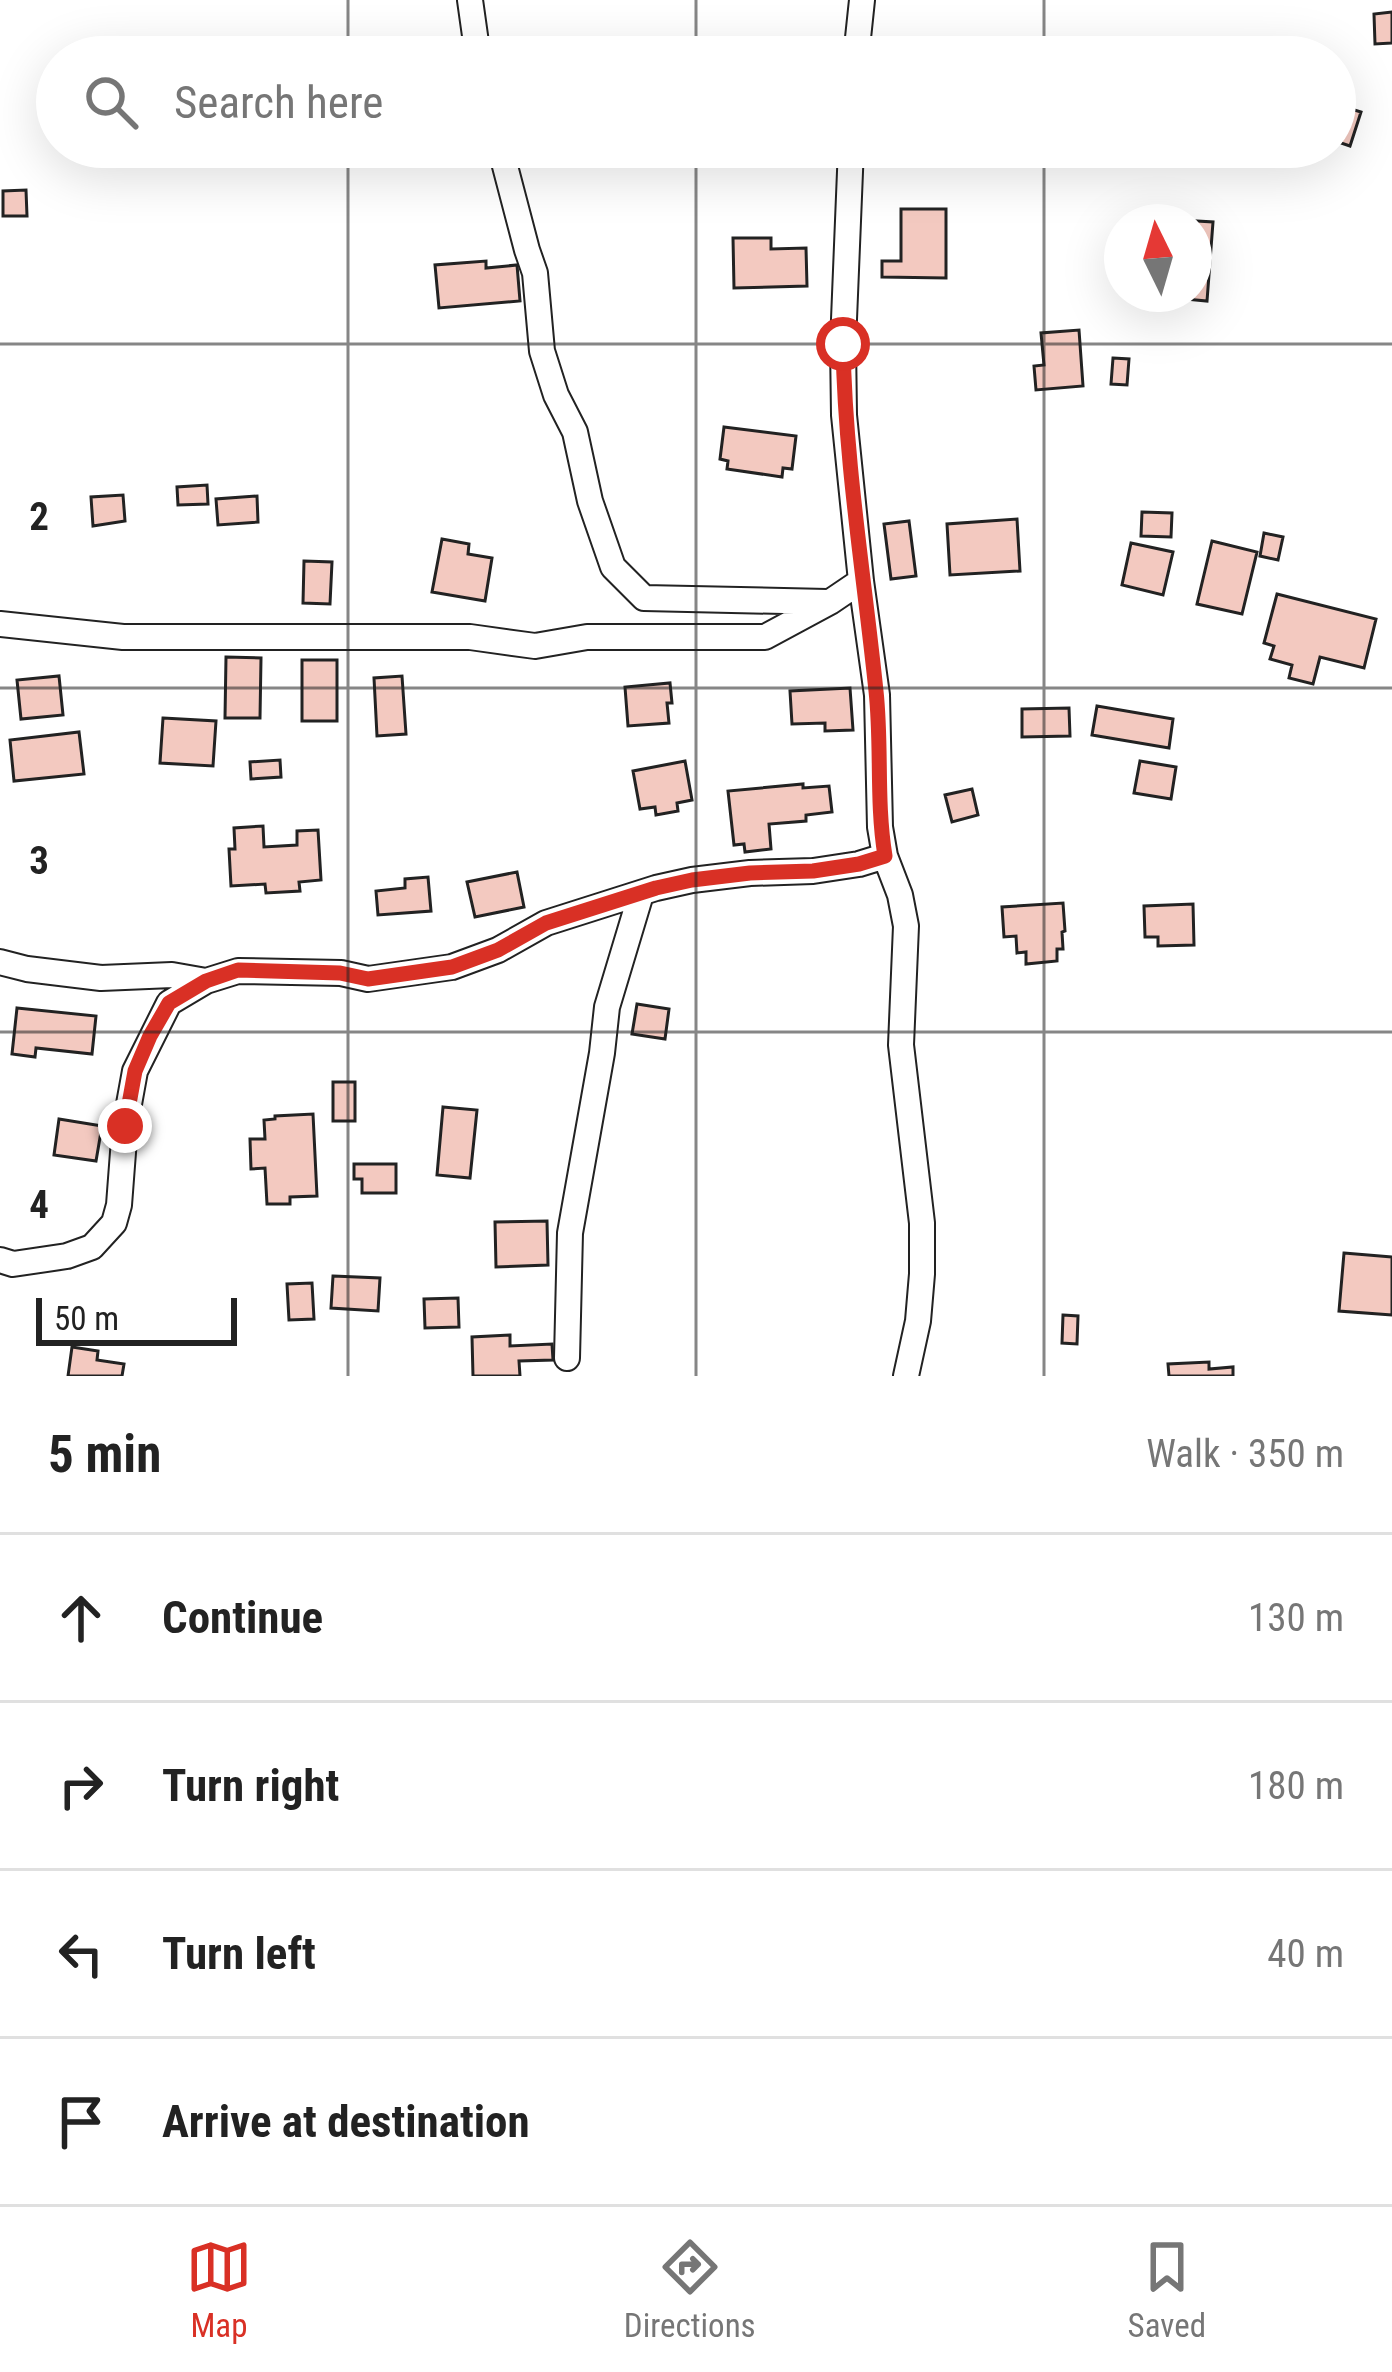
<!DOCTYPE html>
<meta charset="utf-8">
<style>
:root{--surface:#fff;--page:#f6f6f6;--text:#222;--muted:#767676;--line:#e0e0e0;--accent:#d93025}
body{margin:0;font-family:"Roboto Condensed",sans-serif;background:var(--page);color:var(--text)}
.compass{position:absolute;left:1104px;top:204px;width:108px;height:108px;border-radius:50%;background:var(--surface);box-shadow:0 12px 48px #0002;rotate:355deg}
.scale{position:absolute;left:36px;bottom:30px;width:201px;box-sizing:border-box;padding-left:12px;border:6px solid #222;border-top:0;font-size:33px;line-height:42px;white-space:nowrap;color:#222;-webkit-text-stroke:9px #fff;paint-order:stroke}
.stop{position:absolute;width:36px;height:36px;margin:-27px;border:9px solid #d93025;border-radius:50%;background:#fff}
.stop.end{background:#d93025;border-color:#fff;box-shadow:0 3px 12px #0008}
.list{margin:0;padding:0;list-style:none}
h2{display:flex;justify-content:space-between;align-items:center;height:156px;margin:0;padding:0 48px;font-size:51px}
h2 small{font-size:39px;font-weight:400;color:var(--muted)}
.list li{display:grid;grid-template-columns:78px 1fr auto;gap:36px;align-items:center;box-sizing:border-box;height:168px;padding:0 48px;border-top:3px solid var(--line)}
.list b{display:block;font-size:45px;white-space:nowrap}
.list em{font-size:39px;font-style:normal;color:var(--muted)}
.icon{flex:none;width:66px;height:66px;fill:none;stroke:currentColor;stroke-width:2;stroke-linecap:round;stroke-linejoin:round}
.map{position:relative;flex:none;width:1392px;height:1376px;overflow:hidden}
.search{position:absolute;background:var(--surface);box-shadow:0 12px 48px #0002;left:36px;right:36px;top:36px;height:132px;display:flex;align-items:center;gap:30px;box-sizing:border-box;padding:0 42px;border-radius:66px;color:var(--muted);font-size:45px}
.sheet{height:828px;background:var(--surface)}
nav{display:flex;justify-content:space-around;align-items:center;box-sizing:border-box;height:168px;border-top:3px solid var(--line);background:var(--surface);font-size:33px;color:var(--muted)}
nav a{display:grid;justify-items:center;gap:6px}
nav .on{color:var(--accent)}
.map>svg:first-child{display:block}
</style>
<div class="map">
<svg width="1392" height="1376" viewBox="0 0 1392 1376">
<rect width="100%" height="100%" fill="#fff"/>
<!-- building -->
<path fill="#f3c9c0" stroke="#222" stroke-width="3" d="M 1392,12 L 1392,43 L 1375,44 L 1374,14 Z
M 1275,39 L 1312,48 L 1310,57 L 1271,57 Z
M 1335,104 L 1361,112 L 1350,146 L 1335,141 Z
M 26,190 L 27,216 L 3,216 L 3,191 Z
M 901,209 L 946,209 L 946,278 L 882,277 L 882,261 L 901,261 Z
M 1180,220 L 1213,222 L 1207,301 L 1174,298 L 1174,294 L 1194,294 L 1194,222 Z
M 733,238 L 771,238 L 771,249 L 806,248 L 807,286 L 734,288 Z
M 486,261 L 486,268 L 517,265 L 520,301 L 439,308 L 435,265 Z
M 1079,330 L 1083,386 L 1036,390 L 1034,366 L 1044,365 L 1041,333 Z
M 1113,358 L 1129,359 L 1127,385 L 1111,384 Z
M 724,427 L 796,436 L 792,469 L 783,468 L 782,477 L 727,469 L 728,461 L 720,459 Z
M 207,485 L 208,504 L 178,505 L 177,487 Z
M 123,495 L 125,521 L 93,526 L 91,497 Z
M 257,496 L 258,522 L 218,525 L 216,499 Z
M 1142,512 L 1172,513 L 1171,537 L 1141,536 Z
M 1017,519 L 1020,571 L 950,575 L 947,524 Z
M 909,521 L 916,576 L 891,579 L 884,524 Z
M 1264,533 L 1283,537 L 1278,560 L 1260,556 Z
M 442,539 L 469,544 L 468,554 L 492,558 L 485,601 L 432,592 Z
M 1212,541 L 1257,552 L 1242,614 L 1197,604 Z
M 1131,543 L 1173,552 L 1163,595 L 1122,585 Z
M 304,561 L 332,562 L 330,604 L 303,603 Z
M 1277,594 L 1376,619 L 1364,668 L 1320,657 L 1313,684 L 1289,678 L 1292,665 L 1270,659 L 1274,646 L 1264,643 Z
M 226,657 L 261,658 L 260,718 L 225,718 Z
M 302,660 L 337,660 L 337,721 L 302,721 Z
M 59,676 L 63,715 L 21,719 L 17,680 Z
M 402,676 L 406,734 L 377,736 L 374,678 Z
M 670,683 L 672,703 L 667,703 L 669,723 L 628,726 L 625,687 Z
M 850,688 L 853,730 L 825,731 L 825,723 L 792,724 L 790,691 Z
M 1097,706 L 1173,719 L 1169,748 L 1092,735 Z
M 1069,708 L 1070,736 L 1022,737 L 1022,709 Z
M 163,718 L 216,721 L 213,766 L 160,763 Z
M 79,732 L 84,774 L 14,781 L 10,740 Z
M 280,760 L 281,777 L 251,779 L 250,762 Z
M 685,761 L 692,800 L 677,803 L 678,811 L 656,815 L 655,807 L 640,809 L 633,771 Z
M 1140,761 L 1176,767 L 1171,799 L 1134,793 Z
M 803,784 L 803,788 L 829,786 L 832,812 L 806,815 L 806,821 L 769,824 L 771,849 L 745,852 L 744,844 L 734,845 L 728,791 Z
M 972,789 L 978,815 L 952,822 L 945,795 Z
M 263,826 L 264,847 L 297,845 L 297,831 L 318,830 L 321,880 L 299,882 L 300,891 L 266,893 L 265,884 L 231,886 L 229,849 L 235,849 L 234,828 Z
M 517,872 L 524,907 L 475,917 L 467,882 Z
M 428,877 L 431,911 L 378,915 L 376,891 L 405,888 L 405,879 Z
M 1063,903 L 1065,931 L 1062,932 L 1063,949 L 1057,949 L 1057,961 L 1026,964 L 1026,952 L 1017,953 L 1016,936 L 1004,937 L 1002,907 Z
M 1193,904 L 1194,945 L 1158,946 L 1158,937 L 1145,937 L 1144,906 Z
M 637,1004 L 669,1009 L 665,1039 L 632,1034 Z
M 17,1008 L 96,1016 L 92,1054 L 36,1048 L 35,1057 L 12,1054 Z
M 333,1082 L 355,1082 L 355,1121 L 333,1121 Z
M 443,1107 L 477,1110 L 470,1178 L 437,1175 Z
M 313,1114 L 317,1196 L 290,1197 L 290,1204 L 267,1204 L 265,1168 L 251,1169 L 250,1139 L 265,1139 L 264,1120 L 275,1119 L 275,1116 Z
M 59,1119 L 102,1126 L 96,1161 L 54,1155 Z
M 354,1164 L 396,1164 L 396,1193 L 362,1193 L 362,1179 L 354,1179 Z
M 547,1221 L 548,1265 L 496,1267 L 495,1222 Z
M 1344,1253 L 1392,1257 L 1392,1315 L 1339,1311 Z
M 333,1276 L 380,1278 L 378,1311 L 331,1308 Z
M 312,1283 L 314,1319 L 289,1320 L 287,1284 Z
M 458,1298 L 459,1327 L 425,1328 L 424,1299 Z
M 1063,1315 L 1078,1316 L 1077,1344 L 1062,1343 Z
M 510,1335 L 510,1346 L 552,1344 L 553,1360 L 519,1361 L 520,1376 L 473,1376 L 472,1337 Z
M 72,1347 L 98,1351 L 97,1360 L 124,1364 L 122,1376 L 68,1376 Z
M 1209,1362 L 1209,1369 L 1233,1367 L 1233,1376 L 1169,1376 L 1168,1364 Z"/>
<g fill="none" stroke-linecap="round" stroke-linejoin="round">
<defs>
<path id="street" d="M 470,0 L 478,57
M 856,57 L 862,0
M 500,147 L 527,250 L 535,273 L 542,351 L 556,395 L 575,432 L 590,501 L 613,567 L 644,598 L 827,602
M 851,147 L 843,344 L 844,415 L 861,581 L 877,695 L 880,827 L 885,856 L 900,895 L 906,926 L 901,1045 L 922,1223 L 922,1274 L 918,1321 L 906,1376
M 0,624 L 123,637 L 470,637 L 535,646 L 587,637 L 765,637 L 830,602 L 861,581
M 0,962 L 27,969 L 101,978 L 172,975 L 206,981
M 0,1260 L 13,1264 L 67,1256 L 92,1247 L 114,1223 L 119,1205 L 125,1126 L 135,1071 L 169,1003 L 206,981 L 238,971 L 341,973 L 368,979 L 452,967 L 498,950 L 546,923 L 656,888 L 692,880 L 750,873 L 813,871 L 859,864 L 885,856
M 567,1358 L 570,1233 L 602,1053 L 607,1007 L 641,894"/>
</defs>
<!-- street casing -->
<use href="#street" stroke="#222" stroke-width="28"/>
<!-- street -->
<use href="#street" stroke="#fff" stroke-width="24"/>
</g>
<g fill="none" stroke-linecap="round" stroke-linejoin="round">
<!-- route -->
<path stroke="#d93025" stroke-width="15" d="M 125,1126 L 135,1071 L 150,1036 L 169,1003 L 206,981 L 238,970 L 340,973 L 368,979 L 452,967 L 498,950 L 546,923 L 656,888 L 692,880 L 750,873 L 813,871 L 859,864 L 885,856 C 876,801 882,746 876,691 C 864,575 845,461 843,344"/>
</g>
<!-- grid -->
<path fill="none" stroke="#222" stroke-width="3" stroke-opacity="0.55" d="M 348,0 L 348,57M 696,0 L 696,57M 1044,0 L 1044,57M 348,147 L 348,1376M 696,147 L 696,1376M 1044,147 L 1044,1376M 0,344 L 1392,344M 0,688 L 1392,688M 0,1032 L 1392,1032"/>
<g font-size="39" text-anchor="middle" font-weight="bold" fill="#222" stroke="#fff" stroke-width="9" stroke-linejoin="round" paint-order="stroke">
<text x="39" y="530">2</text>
<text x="39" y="874">3</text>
<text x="39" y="1218">4</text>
</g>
</svg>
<svg class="compass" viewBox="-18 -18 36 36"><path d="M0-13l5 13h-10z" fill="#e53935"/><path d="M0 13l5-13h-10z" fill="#767676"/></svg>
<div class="scale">50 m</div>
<div class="stop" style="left:843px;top:344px"></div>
<div class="stop end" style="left:125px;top:1126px"></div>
<div class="search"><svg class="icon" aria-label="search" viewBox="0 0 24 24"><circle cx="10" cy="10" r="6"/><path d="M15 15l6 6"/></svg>Search here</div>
</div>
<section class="sheet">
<h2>5 min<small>Walk · 350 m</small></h2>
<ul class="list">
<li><svg class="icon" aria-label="ahead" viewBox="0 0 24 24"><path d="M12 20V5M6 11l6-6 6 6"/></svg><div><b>Continue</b></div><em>130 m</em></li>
<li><svg class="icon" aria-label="right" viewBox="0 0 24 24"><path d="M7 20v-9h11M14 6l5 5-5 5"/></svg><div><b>Turn right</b></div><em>180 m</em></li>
<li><svg class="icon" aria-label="left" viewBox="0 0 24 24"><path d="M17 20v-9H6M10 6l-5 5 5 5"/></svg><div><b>Turn left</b></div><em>40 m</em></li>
<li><svg class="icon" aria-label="arrive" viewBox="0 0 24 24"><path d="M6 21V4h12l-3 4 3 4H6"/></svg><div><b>Arrive at destination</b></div></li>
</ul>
</section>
<nav>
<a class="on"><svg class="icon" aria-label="map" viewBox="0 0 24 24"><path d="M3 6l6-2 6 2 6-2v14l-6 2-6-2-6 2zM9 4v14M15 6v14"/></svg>Map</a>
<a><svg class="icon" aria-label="directions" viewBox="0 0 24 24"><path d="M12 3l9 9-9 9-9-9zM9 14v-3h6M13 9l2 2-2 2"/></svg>Directions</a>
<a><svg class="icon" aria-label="saved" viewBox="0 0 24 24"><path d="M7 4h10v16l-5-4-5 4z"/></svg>Saved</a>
</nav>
